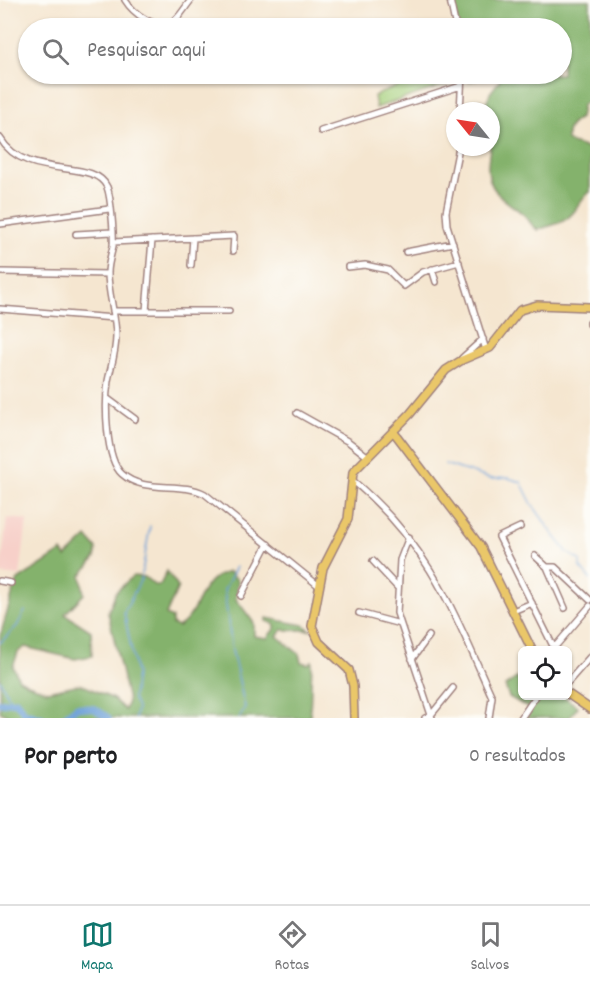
<!DOCTYPE html>
<html lang="pt">
<style>
:root{--surface:#fff;--page:#f2f2f2;--text:#202124;--muted:#757577;--line:#e0e0e0;--accent:#0f766e}
body{margin:0;font-family:Dekko,sans-serif;background:var(--page);color:var(--text)}
.controls{position:absolute;right:18px;bottom:18px;display:grid;overflow:hidden;border-radius:9px;box-shadow:0 2px 4px #0004}
.controls button{width:54px;height:54px;display:grid;place-items:center;padding:0;border:0;border-bottom:2px solid var(--line);background:var(--surface);color:var(--text);font:30px sans-serif}
.compass{position:absolute;left:446px;top:102px;width:54px;height:54px;border-radius:50%;background:var(--surface);box-shadow:0 2px 4px #0004;rotate:300deg}
.list{margin:0;padding:0;list-style:none}
h2{display:flex;justify-content:space-between;align-items:center;height:78px;margin:0;padding:0 24px;font-size:26px}
h2 small{font-size:20px;font-weight:400;color:var(--muted)}
.icon{flex:none;width:33px;height:33px;fill:none;stroke:currentColor;stroke-width:2;stroke-linecap:round;stroke-linejoin:round}
.map{position:relative;flex:none;width:590px;height:718px;overflow:hidden}
.search{position:absolute;background:var(--surface);box-shadow:0 2px 4px #0004;left:18px;right:18px;top:18px;height:66px;display:flex;align-items:center;gap:15px;box-sizing:border-box;padding:0 21px;border-radius:33px;color:var(--muted);font-size:22px}
.sheet{height:186px;background:var(--surface)}
nav{display:flex;justify-content:space-around;align-items:center;box-sizing:border-box;height:84px;border-top:2px solid var(--line);background:var(--surface);font-size:16px;color:var(--muted)}
nav a{display:grid;justify-items:center;gap:3px}
nav .on{color:var(--accent)}
.map>svg:first-child{display:block}
</style>
<div class="map">
<svg width="590" height="718" viewBox="0 0 590 718">
<rect width="100%" height="100%" fill="#fdfcf7"/>
<filter id="ink" filterUnits="userSpaceOnUse"><feTurbulence type="fractalNoise" baseFrequency=".0167" numOctaves="2"/><feDisplacementMap in="SourceGraphic" scale="12" xChannelSelector="R" yChannelSelector="G"/><feConvolveMatrix kernelMatrix="1 2 1 2 8 2 1 2 1" color-interpolation-filters="sRGB"/></filter>
<filter id="wash" filterUnits="userSpaceOnUse"><feTurbulence type="fractalNoise" baseFrequency=".008" numOctaves="4" result="noise"/><feDisplacementMap in="SourceGraphic" scale="24" xChannelSelector="R" yChannelSelector="G"/><feGaussianBlur stdDeviation="1.35" result="paint"/><feColorMatrix in="noise" values="0 0 0 0 0 0 0 0 0 0 0 0 0 0 0 0 0 1.4 0 .05"/><feComposite in="paint" operator="in"/></filter>
<g filter="url(#wash)">
<rect width="100%" height="100%" fill="#f5e6d0"/>
<!-- built -->
<path fill="#f7d0c9" d="M 7,518 L 27,520 L 20,576 L 0,574 Z"/>
<!-- green -->
<path fill="#a6d07d" stroke="#787854" stroke-width="1.5" d="M 427,74 L 452,74 L 454,82 L 376,108 L 374,96 Z"/>
<!-- forest -->
<path fill="#84b26c" stroke="#67684c" stroke-width="1.5" d="M 451,0 L 590,0 L 590,99 L 582,105 L 580,118 C 570,124 566,128 567,140 C 574,146 583,144 590,151 L 590,192 C 581,197 579,207 572,214 C 564,224 550,225 538,230 C 531,226 529,219 523,214 C 512,205 500,199 493,187 C 483,170 491,150 492,133 C 492,120 489,113 486,103 L 490,93 L 500,80 L 498,76 L 469,81 L 465,78 L 465,74 L 562,74 L 562,28 L 458,28 Z
M 87,537 L 97,549 L 95,558 L 81,576 L 84,594 L 65,614 L 91,631 L 92,656 L 75,659 L 25,647 L 18,652 L 13,667 L 19,679 L 28,684 L 47,691 L 81,684 L 113,699 L 125,710 L 128,701 L 108,612 L 116,592 L 133,576 L 145,577 L 154,585 L 160,585 L 167,571 L 178,587 L 166,615 L 172,618 L 172,624 L 178,627 C 202,613 195,579 229,572 L 238,580 L 236,599 L 254,623 L 254,636 L 267,638 L 275,628 L 274,624 L 266,621 L 267,618 L 304,625 L 310,630 L 282,630 L 277,636 L 299,654 L 301,662 L 308,664 L 312,661 L 310,718 L 12,718 L 0,712 L 0,636 L 14,589 L 18,580 L 62,551 L 66,557 Z
M 518,677 L 522,696 L 563,696 L 578,707 L 569,718 L 526,718 L 530,709 L 509,697 L 505,686 Z"/>
<g fill="none" stroke-linecap="round" stroke-linejoin="round">
<!-- stream -->
<path stroke="#6da0d8" stroke-width="1.5" d="M 445,464 L 491,479 L 508,478 L 521,482 L 532,504 L 553,534 L 568,553 L 580,560 L 580,567 L 590,579
M 236,567 L 224,590 L 232,650 L 245,707 L 239,718
M 0,643 L 17,626 L 25,611
M 0,680 L 10,700
M 135,718 L 137,708 L 133,699 L 136,673 L 124,612 L 141,579 L 150,526"/>
<!-- river -->
<path stroke="#6da0d8" stroke-width="7" d="M 0,703 L 16,701 L 24,712 L 42,718
M 63,718 L 77,707 L 95,709 L 108,718"/>
</g>
</g>
<g filter="url(#ink)">
<g fill="none" stroke-linecap="round" stroke-linejoin="round">
<defs>
<path id="minor" d="M 125,0 C 133,13 155,30 171,23 C 179,19 185,7 191,0
M 450,0 L 456,28
M 460,111 L 462,74
M 321,131 L 461,86
M 0,138 C 26,182 94,157 107,187 C 111,197 114,235 113,246 C 111,255 108,264 108,273 C 108,294 116,315 116,336 C 116,352 111,366 108,381 C 105,403 105,459 122,474 C 144,494 180,481 205,494 L 319,586
M 459,147 L 446,212 L 447,225 L 486,350
M 0,224 L 109,209
M 76,234 L 112,232
M 113,242 L 234,236 L 233,251
M 406,252 L 453,243
M 191,265 L 193,238
M 348,267 L 365,265 L 388,270 L 404,286 L 423,272 L 459,262
M 432,269 L 436,282
M 0,272 L 108,274
M 0,309 L 114,318
M 113,311 L 229,311
M 146,311 L 152,240
M 590,323 L 590,324
M 462,358 L 483,339
M 108,399 L 135,419
M 297,413 L 349,442 L 367,456
M 352,480 C 428,543 453,610 492,697 L 489,718
M 520,527 L 499,537 L 554,648 L 590,606
M 409,537 L 400,560 L 397,613 L 432,718
M 535,556 L 547,567 L 565,608
M 373,561 L 398,588
M 547,567 L 555,567 L 590,600
M 0,581 L 11,583
M 241,596 L 268,544
M 513,611 L 532,603
M 359,613 L 400,624
M 412,659 L 429,636
M 568,682 L 590,657
M 425,718 L 431,715 L 453,688
M 521,718 L 536,696"/>
<path id="major" d="M 393,431 L 481,547 L 532,650
M 568,694 L 590,709
M 354,718 L 353,686 L 349,670 L 319,642 L 312,626 L 323,568 L 348,519 L 353,472 L 410,414 L 446,370 L 462,360 L 490,348 L 520,310 L 537,305 L 590,307"/>
</defs>
<!-- minor casing -->
<use href="#minor" stroke="#a0827e" stroke-width="8"/>
<!-- major casing -->
<use href="#major" stroke="#a0827e" stroke-width="10"/>
<!-- minor -->
<use href="#minor" stroke="#fff" stroke-width="5"/>
<!-- major -->
<use href="#major" stroke="#eac769" stroke-width="7"/>
</g>
</g>
</svg>
<div class="controls">
<button><svg class="icon" aria-label="locate" viewBox="0 0 24 24"><circle cx="12" cy="12" r="6"/><path d="M12 2v4M12 18v4M2 12h4M18 12h4"/></svg></button>
</div>
<svg class="compass" viewBox="-18 -18 36 36"><path d="M0-13l5 13h-10z" fill="#e53935"/><path d="M0 13l5-13h-10z" fill="#757577"/></svg>
<div class="search"><svg class="icon" aria-label="search" viewBox="0 0 24 24"><circle cx="10" cy="10" r="6"/><path d="M15 15l6 6"/></svg>Pesquisar aqui</div>
</div>
<section class="sheet">
<h2>Por perto<small>0 resultados</small></h2>
<ul class="list">
</ul>
</section>
<nav>
<a class="on"><svg class="icon" aria-label="map" viewBox="0 0 24 24"><path d="M3 6l6-2 6 2 6-2v14l-6 2-6-2-6 2zM9 4v14M15 6v14"/></svg>Mapa</a>
<a><svg class="icon" aria-label="directions" viewBox="0 0 24 24"><path d="M12 3l9 9-9 9-9-9zM9 14v-3h6M13 9l2 2-2 2"/></svg>Rotas</a>
<a><svg class="icon" aria-label="saved" viewBox="0 0 24 24"><path d="M7 4h10v16l-5-4-5 4z"/></svg>Salvos</a>
</nav>
